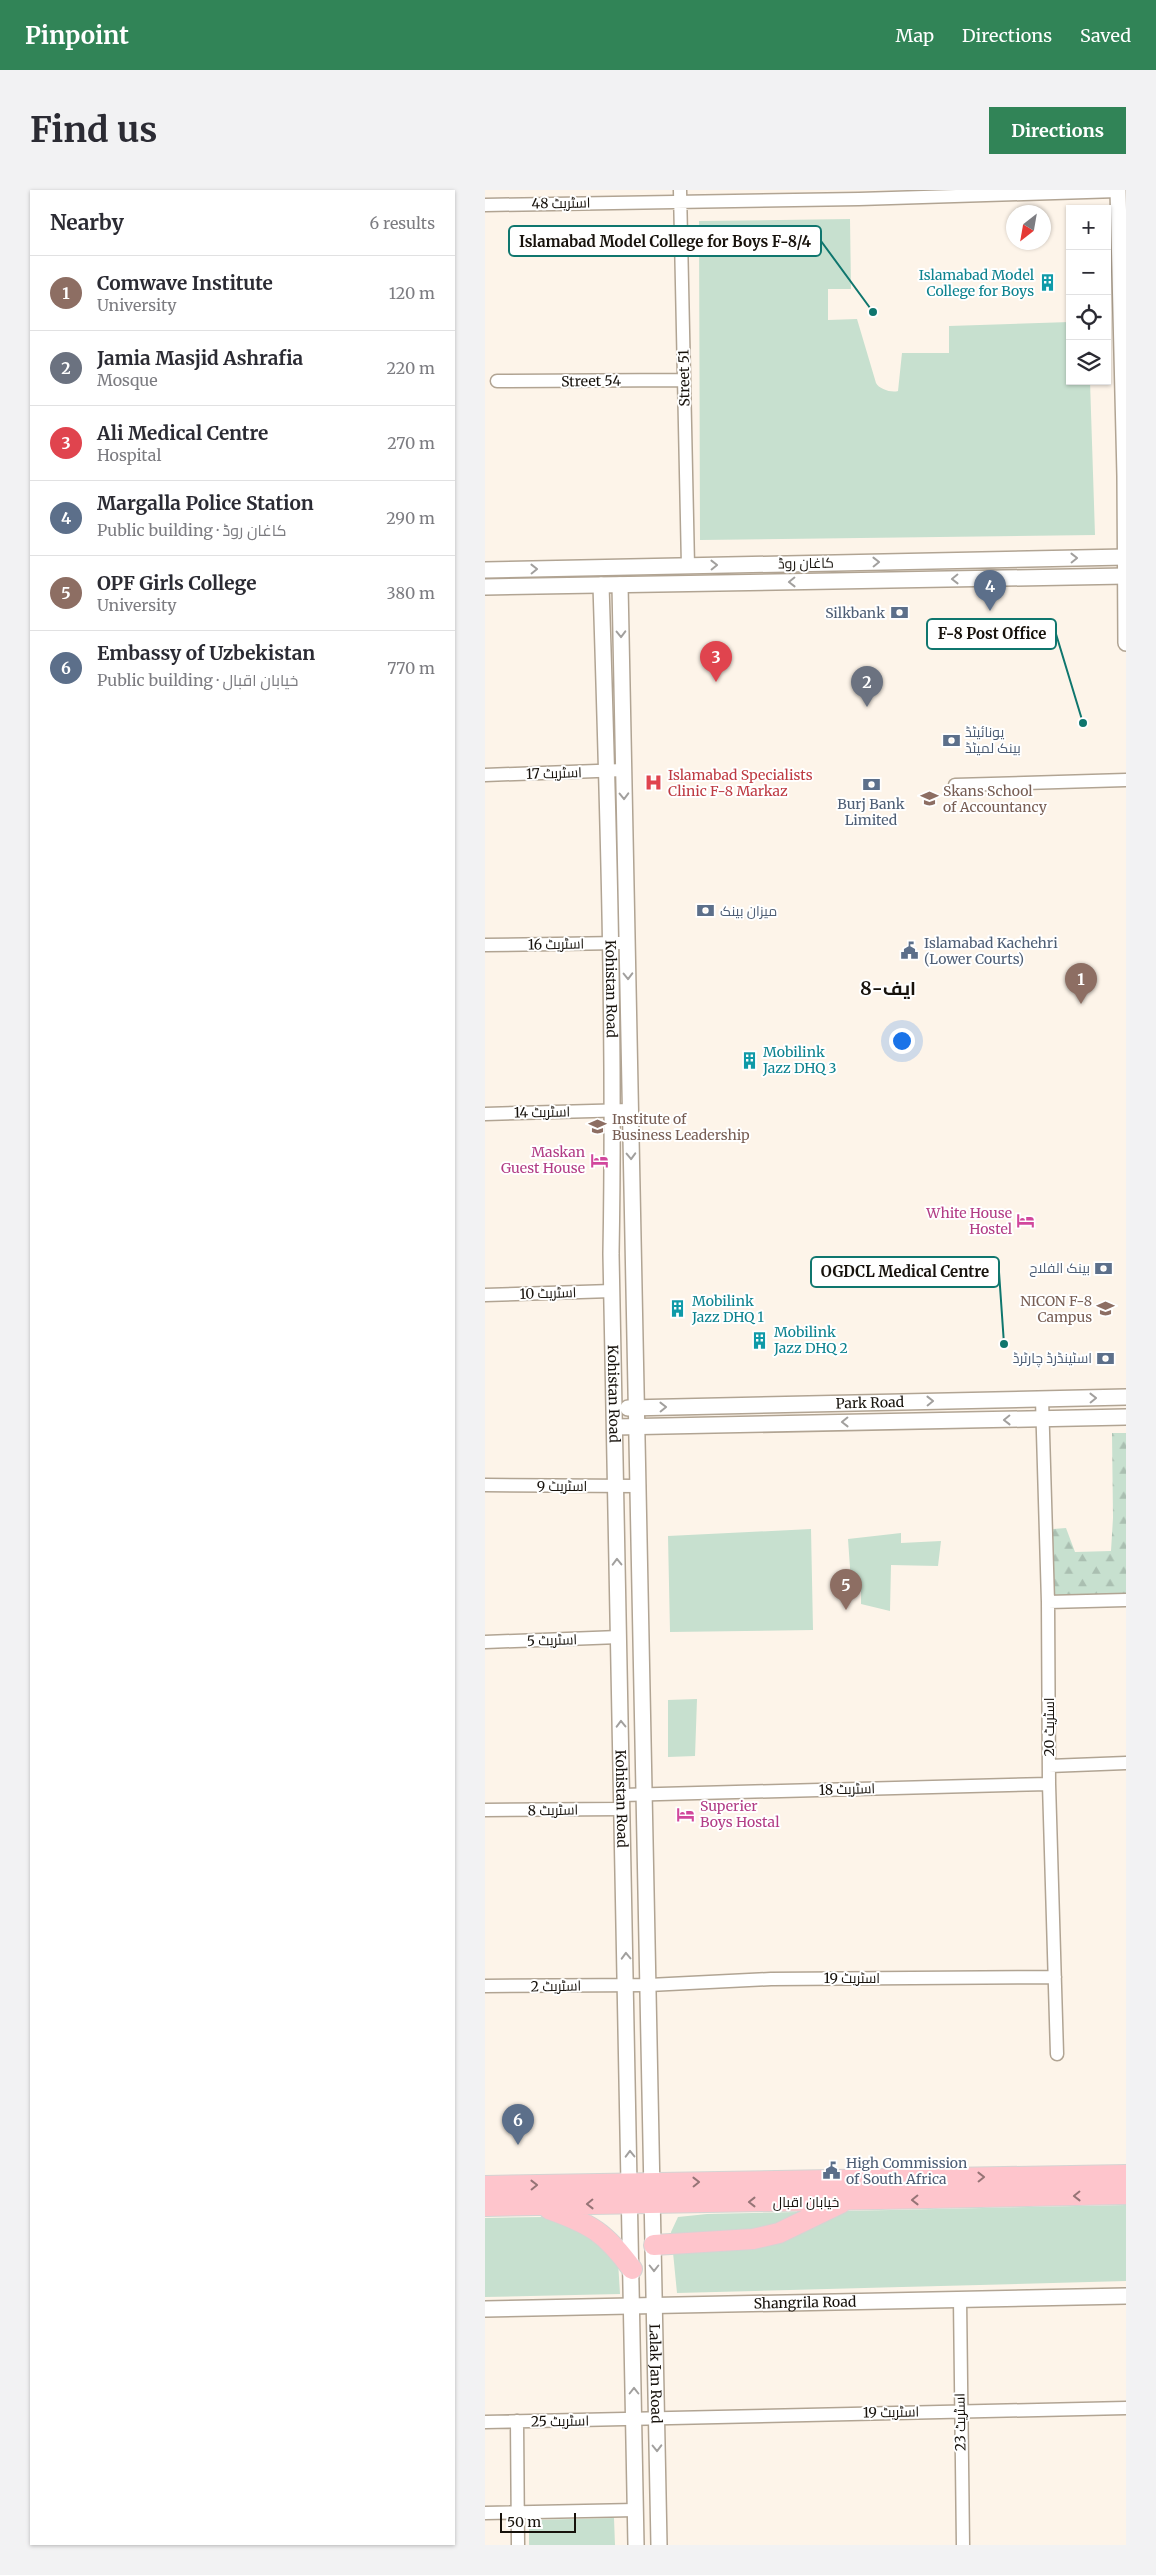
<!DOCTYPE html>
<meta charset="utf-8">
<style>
:root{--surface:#fff;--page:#f2f2f3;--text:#2b2b33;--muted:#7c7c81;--line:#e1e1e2;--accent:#318457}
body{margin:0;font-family:Merriweather,Cairo,serif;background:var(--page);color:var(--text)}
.controls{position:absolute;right:15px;top:15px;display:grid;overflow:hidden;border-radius:0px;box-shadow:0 1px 4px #0004}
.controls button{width:45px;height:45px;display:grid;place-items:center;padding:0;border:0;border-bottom:1px solid var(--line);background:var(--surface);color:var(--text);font:25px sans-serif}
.compass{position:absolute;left:521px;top:15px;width:45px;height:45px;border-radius:50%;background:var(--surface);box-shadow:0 1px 4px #0004;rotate:211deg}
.scale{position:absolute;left:15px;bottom:12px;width:76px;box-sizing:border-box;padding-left:5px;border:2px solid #17120c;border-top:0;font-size:14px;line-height:18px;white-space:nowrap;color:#17120c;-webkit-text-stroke:4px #fff;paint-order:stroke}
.you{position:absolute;left:416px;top:850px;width:18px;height:18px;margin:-12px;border:4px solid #fff;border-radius:50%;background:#1a73e8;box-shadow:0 0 0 8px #1a73e833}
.badge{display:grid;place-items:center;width:32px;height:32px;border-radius:50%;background:var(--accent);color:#fff;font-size:16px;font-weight:700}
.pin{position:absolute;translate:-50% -41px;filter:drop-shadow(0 1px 2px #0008)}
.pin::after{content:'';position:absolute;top:26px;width:18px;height:15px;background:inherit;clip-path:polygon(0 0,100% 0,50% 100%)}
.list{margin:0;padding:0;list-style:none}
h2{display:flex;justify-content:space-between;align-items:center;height:65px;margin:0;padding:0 20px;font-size:21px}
h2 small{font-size:16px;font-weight:400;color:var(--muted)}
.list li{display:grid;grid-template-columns:32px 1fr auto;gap:15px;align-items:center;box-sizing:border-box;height:75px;padding:0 20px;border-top:1px solid var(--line)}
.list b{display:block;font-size:19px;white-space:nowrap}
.list p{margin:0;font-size:16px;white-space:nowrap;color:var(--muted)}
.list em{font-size:16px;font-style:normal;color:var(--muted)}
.icon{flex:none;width:28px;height:28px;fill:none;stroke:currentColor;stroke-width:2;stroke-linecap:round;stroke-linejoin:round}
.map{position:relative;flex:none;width:641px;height:2355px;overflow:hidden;border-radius:0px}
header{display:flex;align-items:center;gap:30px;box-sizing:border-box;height:70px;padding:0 25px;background:var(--accent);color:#fff}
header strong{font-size:24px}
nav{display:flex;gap:28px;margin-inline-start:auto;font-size:18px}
.intro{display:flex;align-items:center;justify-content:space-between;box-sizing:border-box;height:120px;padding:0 30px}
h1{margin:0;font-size:35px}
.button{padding:12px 22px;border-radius:0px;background:var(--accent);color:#fff;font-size:18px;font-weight:700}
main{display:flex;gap:30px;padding:0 30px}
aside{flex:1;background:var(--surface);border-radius:0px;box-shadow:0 1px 4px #0004}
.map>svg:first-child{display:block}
</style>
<header>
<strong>Pinpoint</strong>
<nav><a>Map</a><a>Directions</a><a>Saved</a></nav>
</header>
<div class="intro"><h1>Find us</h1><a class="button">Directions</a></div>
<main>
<aside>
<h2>Nearby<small>6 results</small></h2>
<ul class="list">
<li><span class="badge" style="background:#8d6e63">1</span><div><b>Comwave Institute</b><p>University</p></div><em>120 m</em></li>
<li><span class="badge" style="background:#6b7280">2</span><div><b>Jamia Masjid Ashrafia</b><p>Mosque</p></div><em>220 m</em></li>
<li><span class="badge" style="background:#e0444e">3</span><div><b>Ali Medical Centre</b><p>Hospital</p></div><em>270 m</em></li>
<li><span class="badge" style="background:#5c6f8a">4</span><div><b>Margalla Police Station</b><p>Public building · کاغان روڈ</p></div><em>290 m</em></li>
<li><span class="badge" style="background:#8d6e63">5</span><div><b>OPF Girls College</b><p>University</p></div><em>380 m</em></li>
<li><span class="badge" style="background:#5c6f8a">6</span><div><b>Embassy of Uzbekistan</b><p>Public building · خیابان اقبال</p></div><em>770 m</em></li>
</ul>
</aside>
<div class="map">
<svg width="641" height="2355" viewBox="0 0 641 2355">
<defs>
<pattern id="forest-firs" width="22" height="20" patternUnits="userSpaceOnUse" patternTransform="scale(1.25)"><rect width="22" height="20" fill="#c7e0cf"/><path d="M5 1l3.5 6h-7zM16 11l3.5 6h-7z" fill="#aabfb1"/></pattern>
</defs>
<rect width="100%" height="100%" fill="#fdf4e9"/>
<!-- forest -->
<path fill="url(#forest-firs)" d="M 627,1243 L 641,1243 L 641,1405 L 568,1406 L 568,1339 L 581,1338 L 590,1362 L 626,1361 L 628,1328 Z"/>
<!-- green -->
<path fill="#c7e0cf" d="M 365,29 L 366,99 L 343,99 L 343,130 L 372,129 L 391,193 C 394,199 406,203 413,201 L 417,163 L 464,163 L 464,136 L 585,132 L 585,191 L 605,191 L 610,345 L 215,350 L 214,31 Z
M 326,1339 L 328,1440 L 185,1442 L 183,1346 Z
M 416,1343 L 416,1353 L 456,1351 L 453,1376 L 406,1375 L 405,1421 L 376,1414 L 376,1393 L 366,1392 L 363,1349 Z
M 212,1509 L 210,1566 L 183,1567 L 183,1510 Z
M 641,2015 L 641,2091 L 192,2103 L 186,2042 L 193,2027 L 222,2024 Z
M 60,2027 L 117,2052 L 133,2071 L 135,2104 L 0,2107 L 0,2028 Z
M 129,2328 L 130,2355 L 44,2355 L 44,2330 Z"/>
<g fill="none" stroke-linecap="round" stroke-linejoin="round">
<defs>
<path id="minor" d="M 195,0 L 203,376
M 0,15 L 374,9 L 633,1
M 12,191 L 199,190
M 0,585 L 139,580
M 470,595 L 641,590
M 0,755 L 135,753
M 0,924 L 145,920
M 0,1105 L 127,1101
M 557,1209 L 563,1412 L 564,1594 L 572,1864
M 0,1295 L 154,1296
M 563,1412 L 641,1410
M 0,1452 L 134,1447
M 564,1576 L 641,1573
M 137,1605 L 564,1594
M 0,1620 L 137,1619
M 0,1796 L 164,1795 L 286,1789 L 570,1787
M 475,2109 L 478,2355
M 32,2231 L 33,2355
M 0,2232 L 641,2218
M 0,2323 L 151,2320"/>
<g id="tertiary">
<path d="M 633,0 L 640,286 L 641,453"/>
<path d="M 0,380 L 641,367"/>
<path id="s1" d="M 116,395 C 123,618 130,841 126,1064 L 151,2355"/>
<path id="s2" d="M 135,395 L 174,2355"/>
<path d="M 0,397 L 641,386"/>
<path id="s3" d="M 143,1218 L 641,1207"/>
<path d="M 130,1237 L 641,1227"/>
<path id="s4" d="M 0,2119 L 641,2106"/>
</g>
<path id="primary" d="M 0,1996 L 641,1985
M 0,2016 C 214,2011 427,2010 641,2004
M 64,2019 C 106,2034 121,2043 147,2079
M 169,2055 L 268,2049 L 294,2043 L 356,2013"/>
</defs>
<!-- minor casing -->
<use href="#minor" stroke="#b1a493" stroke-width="15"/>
<!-- tertiary casing -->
<use href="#tertiary" stroke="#b1a493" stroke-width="18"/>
<!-- primary casing -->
<use href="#primary" stroke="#d5d4d3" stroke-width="22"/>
<!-- minor -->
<use href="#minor" stroke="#fff" stroke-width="12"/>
<!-- tertiary -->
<use href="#tertiary" stroke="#fff" stroke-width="15"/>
<!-- primary -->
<use href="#primary" stroke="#fec5cc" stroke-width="20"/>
</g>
<!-- one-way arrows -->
<defs><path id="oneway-chevron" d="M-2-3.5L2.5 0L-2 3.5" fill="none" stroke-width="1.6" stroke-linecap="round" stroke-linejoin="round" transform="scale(1.25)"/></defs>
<g stroke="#a2a09e">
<use href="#oneway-chevron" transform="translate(589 368) rotate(-1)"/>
<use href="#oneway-chevron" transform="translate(391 372) rotate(-1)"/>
<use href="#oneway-chevron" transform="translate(229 375) rotate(-1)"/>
<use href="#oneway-chevron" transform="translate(49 379) rotate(-1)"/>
<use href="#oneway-chevron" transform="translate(470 389) rotate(179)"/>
<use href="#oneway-chevron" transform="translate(307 392) rotate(179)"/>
<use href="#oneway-chevron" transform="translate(136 444) rotate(89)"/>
<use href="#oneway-chevron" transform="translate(139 606) rotate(89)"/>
<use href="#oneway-chevron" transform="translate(143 786) rotate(89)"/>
<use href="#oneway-chevron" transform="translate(146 966) rotate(88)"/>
<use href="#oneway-chevron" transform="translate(608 1208) rotate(-1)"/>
<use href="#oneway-chevron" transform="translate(445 1211) rotate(-1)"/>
<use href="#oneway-chevron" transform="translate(178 1217) rotate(-1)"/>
<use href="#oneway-chevron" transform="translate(522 1230) rotate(179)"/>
<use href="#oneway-chevron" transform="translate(360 1232) rotate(179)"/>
<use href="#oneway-chevron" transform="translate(132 1372) rotate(-91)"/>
<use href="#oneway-chevron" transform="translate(136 1534) rotate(-91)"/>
<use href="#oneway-chevron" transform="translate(141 1766) rotate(-92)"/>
<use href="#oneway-chevron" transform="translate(145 1964) rotate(-91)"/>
<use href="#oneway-chevron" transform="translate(169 2078) rotate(90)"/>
<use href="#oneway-chevron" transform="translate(149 2201) rotate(-90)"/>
<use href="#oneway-chevron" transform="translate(172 2258) rotate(89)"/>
</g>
<g stroke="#967476">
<use href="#oneway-chevron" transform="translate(496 1987) rotate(-1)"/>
<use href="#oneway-chevron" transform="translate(211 1992) rotate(-1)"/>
<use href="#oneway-chevron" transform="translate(49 1995) rotate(-1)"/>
<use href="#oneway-chevron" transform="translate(592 2006) rotate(179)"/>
<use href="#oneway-chevron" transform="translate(430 2010) rotate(179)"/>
<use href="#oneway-chevron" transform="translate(267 2012) rotate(180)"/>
<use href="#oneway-chevron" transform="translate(105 2014) rotate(179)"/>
</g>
<!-- icons -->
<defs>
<symbol id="building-bare" viewBox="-9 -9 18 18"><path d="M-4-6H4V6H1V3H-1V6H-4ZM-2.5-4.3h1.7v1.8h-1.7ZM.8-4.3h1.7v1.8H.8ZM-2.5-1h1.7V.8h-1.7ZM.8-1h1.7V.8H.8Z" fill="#0f9aa8" stroke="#fff" stroke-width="2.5" paint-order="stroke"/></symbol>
<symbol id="bank-bare" viewBox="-9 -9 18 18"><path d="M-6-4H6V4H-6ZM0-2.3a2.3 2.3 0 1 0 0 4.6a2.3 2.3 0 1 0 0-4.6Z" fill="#5c6f8a" stroke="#fff" stroke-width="2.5" paint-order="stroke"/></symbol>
<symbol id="hospital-bare" viewBox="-9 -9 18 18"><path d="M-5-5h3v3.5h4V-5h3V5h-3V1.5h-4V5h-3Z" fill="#e0444e" stroke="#fff" stroke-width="2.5" paint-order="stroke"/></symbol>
<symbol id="school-bare" viewBox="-9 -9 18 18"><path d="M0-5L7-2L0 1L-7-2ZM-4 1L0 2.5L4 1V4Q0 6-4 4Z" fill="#8d6e63" stroke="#fff" stroke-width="2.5" paint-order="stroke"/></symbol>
<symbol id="civic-bare" viewBox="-9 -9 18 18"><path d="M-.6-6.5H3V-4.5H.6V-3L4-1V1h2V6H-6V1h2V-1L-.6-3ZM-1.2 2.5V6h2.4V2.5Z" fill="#5c6f8a" stroke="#fff" stroke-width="2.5" paint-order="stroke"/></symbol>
<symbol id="university-bare" viewBox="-9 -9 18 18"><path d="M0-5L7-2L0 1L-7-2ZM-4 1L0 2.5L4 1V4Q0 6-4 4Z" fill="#8d6e63" stroke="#fff" stroke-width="2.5" paint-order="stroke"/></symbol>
<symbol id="hotel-bare" viewBox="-9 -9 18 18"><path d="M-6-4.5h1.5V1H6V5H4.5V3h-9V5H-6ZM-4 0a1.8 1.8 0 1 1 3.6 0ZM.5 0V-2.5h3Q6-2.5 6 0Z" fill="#d1479c" stroke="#fff" stroke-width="2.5" paint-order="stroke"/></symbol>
</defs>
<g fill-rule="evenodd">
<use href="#building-bare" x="550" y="80" width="25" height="25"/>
<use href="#bank-bare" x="402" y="410" width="25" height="25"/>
<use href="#bank-bare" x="454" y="538" width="25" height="25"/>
<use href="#hospital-bare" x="156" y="580" width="25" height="25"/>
<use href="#bank-bare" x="374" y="582" width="25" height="25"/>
<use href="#school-bare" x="432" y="596" width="25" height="25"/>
<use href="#bank-bare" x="208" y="708" width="25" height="25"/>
<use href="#civic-bare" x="412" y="748" width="25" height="25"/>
<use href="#building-bare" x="252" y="858" width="25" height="25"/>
<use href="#university-bare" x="100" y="924" width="25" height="25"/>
<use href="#hotel-bare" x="102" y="958" width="25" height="25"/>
<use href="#hotel-bare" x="528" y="1018" width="25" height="25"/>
<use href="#bank-bare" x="606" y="1066" width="25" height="25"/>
<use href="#building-bare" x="180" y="1106" width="25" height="25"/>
<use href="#university-bare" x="608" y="1106" width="25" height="25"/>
<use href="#building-bare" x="262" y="1138" width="25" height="25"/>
<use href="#bank-bare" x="608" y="1156" width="25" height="25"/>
<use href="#hotel-bare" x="188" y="1612" width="25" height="25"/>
<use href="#civic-bare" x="334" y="1968" width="25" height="25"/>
</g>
<g text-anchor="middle" stroke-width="4" stroke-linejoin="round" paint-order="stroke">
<!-- street labels -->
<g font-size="14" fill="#17120c" stroke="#fff">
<text transform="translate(76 13) rotate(-1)" y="5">اسٹریٹ 48</text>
<text transform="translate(199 188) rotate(-91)" y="5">Street 51</text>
<text transform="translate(106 191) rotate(-1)" y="5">Street 54</text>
<text transform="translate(321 373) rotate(-1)" y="5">کاغان روڈ</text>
<text transform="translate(69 583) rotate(-2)" y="5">اسٹریٹ 17</text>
<text transform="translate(71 754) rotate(-1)" y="5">اسٹریٹ 16</text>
<text dy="5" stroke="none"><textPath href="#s1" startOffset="404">Kohistan Road</textPath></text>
<text transform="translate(57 922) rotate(-1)" y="5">اسٹریٹ 14</text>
<text transform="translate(63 1103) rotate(-2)" y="5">اسٹریٹ 10</text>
<text dy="5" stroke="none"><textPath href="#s1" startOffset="809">Kohistan Road</textPath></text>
<text dy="5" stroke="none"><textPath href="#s3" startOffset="242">Park Road</textPath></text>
<text x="77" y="1301">اسٹریٹ 9</text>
<text transform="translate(67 1450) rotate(-2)" y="5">اسٹریٹ 5</text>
<text transform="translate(564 1537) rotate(-90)" y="5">اسٹریٹ 20</text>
<text transform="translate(362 1599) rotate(-2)" y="5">اسٹریٹ 18</text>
<text dy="5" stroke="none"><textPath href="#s1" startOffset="1214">Kohistan Road</textPath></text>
<text transform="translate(68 1620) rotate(-1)" y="5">اسٹریٹ 8</text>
<text x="367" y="1793">اسٹریٹ 19</text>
<text transform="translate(71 1796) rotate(-1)" y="5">اسٹریٹ 2</text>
<text x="321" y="2017">خیابان اقبال</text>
<text dy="5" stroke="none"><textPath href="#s4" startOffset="320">Shangrila Road</textPath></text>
<text dy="5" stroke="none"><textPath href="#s2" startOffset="1789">Lalak Jan Road</textPath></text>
<text transform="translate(406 2222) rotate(-1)" y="5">اسٹریٹ 19</text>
<text transform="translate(75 2231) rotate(-1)" y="5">اسٹریٹ 25</text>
<text transform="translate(475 2232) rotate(-91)" y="5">اسٹریٹ 23</text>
</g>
<!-- culture labels -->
<g font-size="14" fill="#0d838f" stroke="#fff" text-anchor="start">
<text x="549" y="90" text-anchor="end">Islamabad Model<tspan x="549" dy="16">College for Boys</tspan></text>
<text x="278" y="867">Mobilink<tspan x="278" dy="16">Jazz DHQ 3</tspan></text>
<text x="207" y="1116">Mobilink<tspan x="207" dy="16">Jazz DHQ 1</tspan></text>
<text x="289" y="1147">Mobilink<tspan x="289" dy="16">Jazz DHQ 2</tspan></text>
</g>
<!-- service labels -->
<g font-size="14" fill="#4e5e75" stroke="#fff" text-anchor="start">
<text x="400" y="428" text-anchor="end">Silkbank</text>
<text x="480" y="547">یونائیٹڈ<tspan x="480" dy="16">بینک لمیٹڈ</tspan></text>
<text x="386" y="619" text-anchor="middle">Burj Bank<tspan x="386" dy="16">Limited</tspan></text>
<text x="235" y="726">میزان بینک</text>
<text x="439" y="758">Islamabad Kachehri<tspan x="439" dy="16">(Lower Courts)</tspan></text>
<text x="605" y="1083" text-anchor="end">بینک الفلاح</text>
<text x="607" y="1173" text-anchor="end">اسٹینڈرڈ چارٹرڈ</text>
<text x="361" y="1978">High Commission<tspan x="361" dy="16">of South Africa</tspan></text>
</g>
<!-- health labels -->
<g font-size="14" fill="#be3a42" stroke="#fff" text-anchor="start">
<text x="183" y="590">Islamabad Specialists<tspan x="183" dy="16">Clinic F-8 Markaz</tspan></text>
</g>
<!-- education labels -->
<g font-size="14" fill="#785e54" stroke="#fff" text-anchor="start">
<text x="458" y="606">Skans School<tspan x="458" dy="16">of Accountancy</tspan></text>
<text x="127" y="934">Institute of<tspan x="127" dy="16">Business Leadership</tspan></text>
<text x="607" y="1116" text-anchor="end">NICON F-8<tspan x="607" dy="16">Campus</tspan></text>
</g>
<!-- hotel labels -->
<g font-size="14" fill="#b23c85" stroke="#fff" text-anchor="end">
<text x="100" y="967">Maskan<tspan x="100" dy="16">Guest House</tspan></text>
<text x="527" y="1028">White House<tspan x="527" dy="16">Hostel</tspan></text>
<text x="215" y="1621" text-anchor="start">Superier<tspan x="215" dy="16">Boys Hostal</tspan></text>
</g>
<!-- district labels -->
<g font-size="19" font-weight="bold" fill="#17120c" stroke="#fff">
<text x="403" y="805">ایف-8</text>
</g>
</g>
<!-- callouts -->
<path fill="none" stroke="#0f766e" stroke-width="2" d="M388 122L336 51M598 533L571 444M519 1154L514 1082"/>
<g fill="#0f766e" stroke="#fff" stroke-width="2">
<circle cx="388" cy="122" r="5"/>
<circle cx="598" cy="533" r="5"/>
<circle cx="519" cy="1154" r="5"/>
</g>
<g fill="#fff" stroke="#0f766e" stroke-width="2">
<rect x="24" y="36" width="312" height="30" rx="5"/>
<rect x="442" y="429" width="129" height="30" rx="5"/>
<rect x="326" y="1067" width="188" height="30" rx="5"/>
</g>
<g font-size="15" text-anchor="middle" font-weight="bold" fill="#17120c">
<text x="180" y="57">Islamabad Model College for Boys F-8/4</text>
<text x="507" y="449">F-8 Post Office</text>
<text x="420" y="1087">OGDCL Medical Centre</text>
</g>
</svg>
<div class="controls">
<button>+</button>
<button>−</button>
<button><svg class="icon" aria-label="locate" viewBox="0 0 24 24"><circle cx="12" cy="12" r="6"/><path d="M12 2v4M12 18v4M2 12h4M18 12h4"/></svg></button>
<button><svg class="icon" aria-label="layers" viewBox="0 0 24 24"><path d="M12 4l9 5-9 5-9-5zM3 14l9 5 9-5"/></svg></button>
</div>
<svg class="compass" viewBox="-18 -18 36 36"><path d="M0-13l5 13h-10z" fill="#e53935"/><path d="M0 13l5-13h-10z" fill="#7c7c81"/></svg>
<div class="scale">50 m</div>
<div class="you"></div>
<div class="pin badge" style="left:596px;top:814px;background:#8d6e63">1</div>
<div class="pin badge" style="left:382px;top:517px;background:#6b7280">2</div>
<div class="pin badge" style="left:231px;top:492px;background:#e0444e">3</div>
<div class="pin badge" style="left:505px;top:421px;background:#5c6f8a">4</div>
<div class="pin badge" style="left:361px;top:1420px;background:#8d6e63">5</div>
<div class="pin badge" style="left:33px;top:1955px;background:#5c6f8a">6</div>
</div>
</main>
